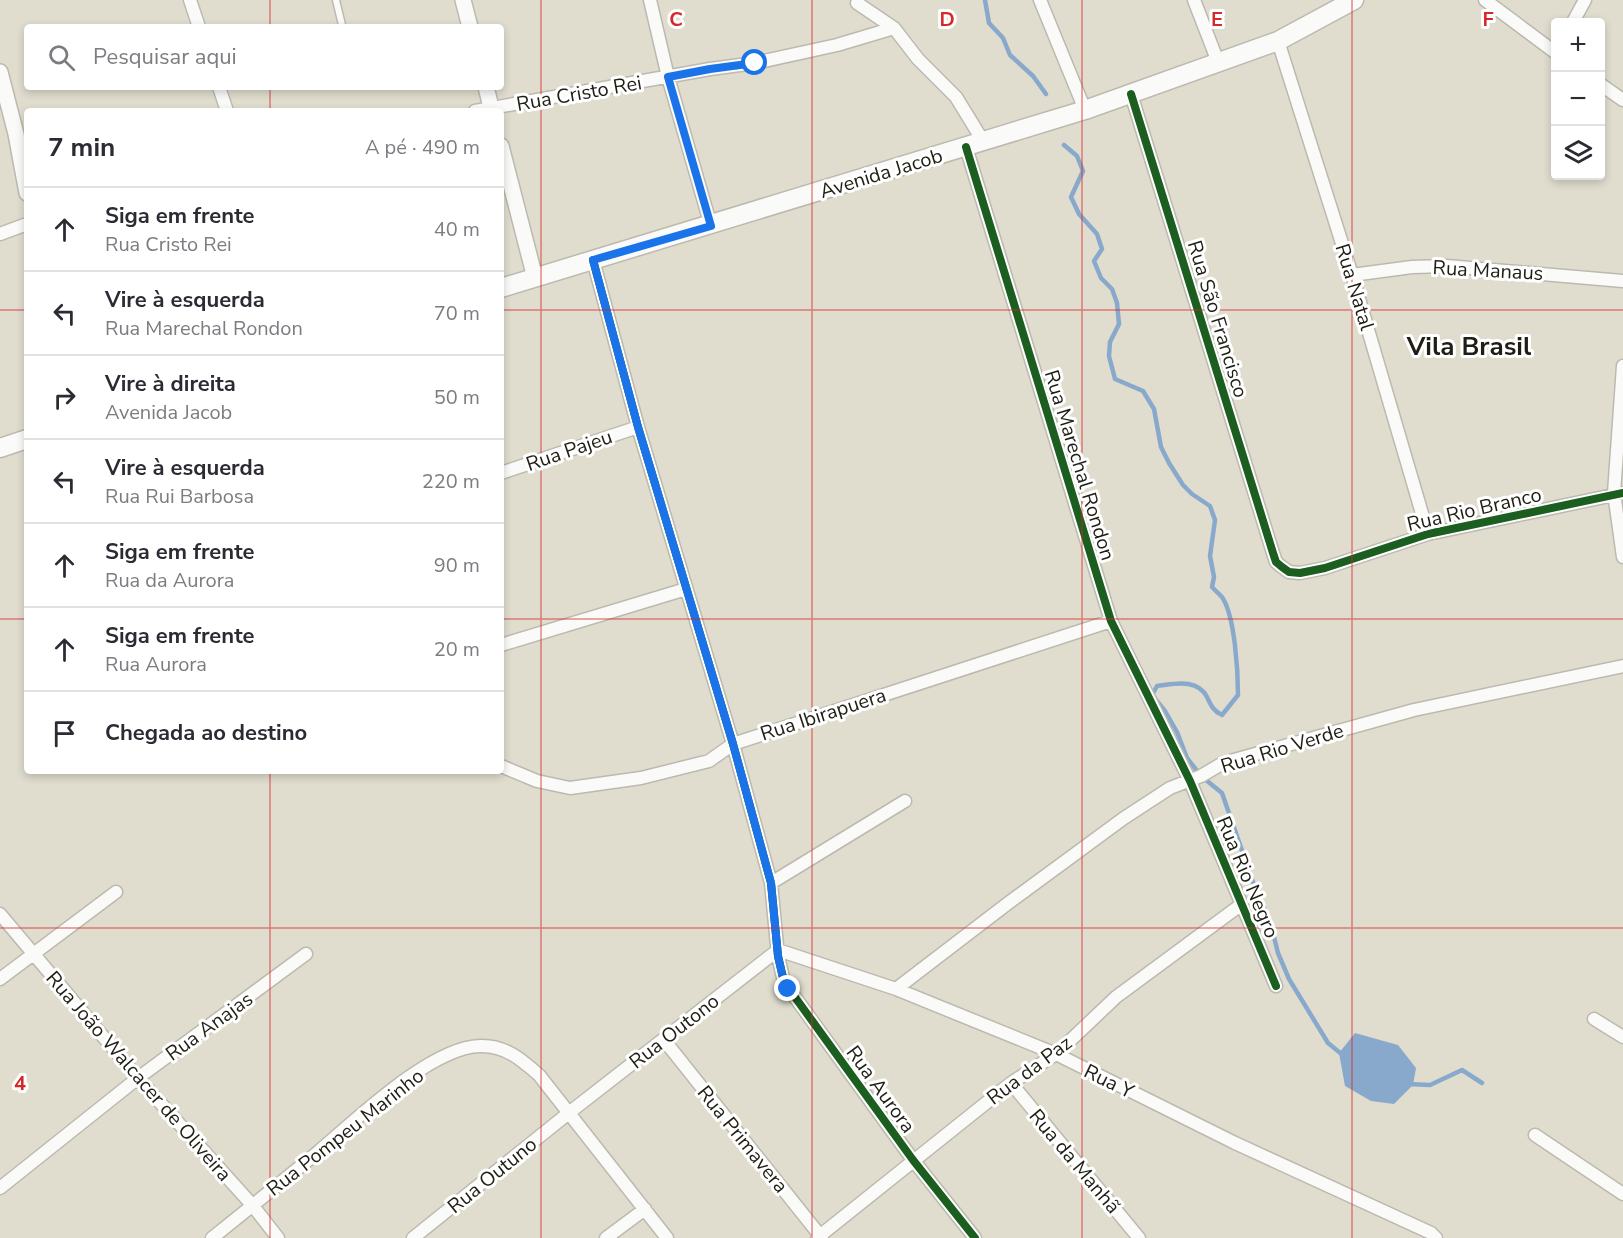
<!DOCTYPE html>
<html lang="pt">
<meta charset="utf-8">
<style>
:root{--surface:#fff;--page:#f2f2f3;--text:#2b2b33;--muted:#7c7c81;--line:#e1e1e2}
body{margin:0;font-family:"Nunito Sans",sans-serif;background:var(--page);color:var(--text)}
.controls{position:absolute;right:18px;top:18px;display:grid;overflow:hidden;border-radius:6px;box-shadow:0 3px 9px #0003}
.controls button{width:54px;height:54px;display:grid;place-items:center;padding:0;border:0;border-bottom:2px solid var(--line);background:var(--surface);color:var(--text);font:30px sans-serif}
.stop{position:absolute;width:18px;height:18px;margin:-14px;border:4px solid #1a73e8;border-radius:50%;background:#fff}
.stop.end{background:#1a73e8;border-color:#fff;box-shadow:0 2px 6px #0008}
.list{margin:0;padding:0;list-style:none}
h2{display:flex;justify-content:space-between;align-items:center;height:78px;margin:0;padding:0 24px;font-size:26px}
h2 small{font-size:20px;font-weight:400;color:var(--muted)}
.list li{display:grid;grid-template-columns:39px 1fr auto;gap:18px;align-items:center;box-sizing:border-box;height:84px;padding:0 24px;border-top:2px solid var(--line)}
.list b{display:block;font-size:22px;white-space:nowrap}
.list p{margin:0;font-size:20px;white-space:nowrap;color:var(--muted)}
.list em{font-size:20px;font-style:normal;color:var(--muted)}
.icon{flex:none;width:33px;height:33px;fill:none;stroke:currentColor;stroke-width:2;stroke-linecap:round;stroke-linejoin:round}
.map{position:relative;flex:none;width:1623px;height:1238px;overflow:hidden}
.search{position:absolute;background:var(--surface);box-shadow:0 3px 9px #0003;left:24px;top:24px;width:480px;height:66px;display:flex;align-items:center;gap:15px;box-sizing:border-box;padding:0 21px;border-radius:6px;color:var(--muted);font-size:22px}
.panel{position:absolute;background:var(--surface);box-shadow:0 3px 9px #0003;left:24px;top:108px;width:480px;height:666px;border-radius:6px}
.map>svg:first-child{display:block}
</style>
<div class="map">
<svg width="1623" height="1238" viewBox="0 0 1623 1238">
<rect width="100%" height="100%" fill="#e0ddcf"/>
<!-- water -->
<path fill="#88a9cb" d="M 1355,1033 L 1398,1045 L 1416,1068 L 1413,1085 L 1394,1104 L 1371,1101 L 1345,1086 L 1339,1053 Z"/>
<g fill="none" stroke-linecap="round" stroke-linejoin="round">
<!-- stream -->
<path stroke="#88a9cb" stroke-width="4.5" d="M 985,0 L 989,23 L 1003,38 L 1010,55 L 1033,76 L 1046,94
M 1064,145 L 1077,156 L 1083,171 L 1071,197 L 1079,214 L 1097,234 L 1102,249 L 1094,261 L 1101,278 L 1112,289 L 1117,303 L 1119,324 L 1110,342 L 1109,356 L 1115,379 L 1143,391 L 1154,409 L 1161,447 L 1169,463 L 1183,485 L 1192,494 L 1210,506 L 1215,520 L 1210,556 L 1214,577 L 1212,587 C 1215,590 1219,594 1222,597 C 1235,616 1238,672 1238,695 L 1222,715 C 1213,711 1211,705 1207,697 C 1197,678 1175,684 1157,686 L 1152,695 L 1165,711 L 1177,732 L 1187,758 L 1201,776 L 1222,793 L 1256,891 L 1270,921 L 1278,953 L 1289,979 L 1328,1043 L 1344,1056
M 1408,1084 L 1430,1085 L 1462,1070 L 1482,1083"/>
<defs>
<path id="service" d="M 336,0 L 342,25"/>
<path id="minor" d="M 190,0 L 199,27
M 650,0 L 668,77 L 711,226
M 1040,0 L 1085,110
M 1194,0 L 1218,62
M 1485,0 L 1556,53
M 857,3 L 894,28 L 918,59 L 956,97 L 983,141
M 1573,22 L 1585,0
M 1278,41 L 1352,275 L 1428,534
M 1600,84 L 1623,100
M 219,87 L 227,111
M 1131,94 L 1273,553 L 1276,562 L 1282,567 L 1289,572 L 1300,573 L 1325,568 L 1428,534 L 1623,493
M 475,111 L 710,69 L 755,63 L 837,45 L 894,28
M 966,147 L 1111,621 L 1190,781 L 1276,986
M 0,234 L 27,224
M 593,260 L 638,427 L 733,744 L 771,883 L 778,956 L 784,982 L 913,1160 L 975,1238
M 1352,275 L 1412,267 L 1447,266 L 1623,281
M 1623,366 L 1614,493 L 1623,557
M 501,473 L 638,427
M 501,645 L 686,589
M 501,766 L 537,781 L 570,788 L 641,778 L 709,761 L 733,744 L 1111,621
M 771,883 L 905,801
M 0,914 L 138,1078 L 253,1206 L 278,1238
M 778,950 L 896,989 L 1056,1054 L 1235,1143 L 1431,1233 L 1436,1238
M 0,979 L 116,892
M 896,989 L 1007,904 L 1124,818 L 1170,788 L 1201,776 L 1223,763 L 1414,710 L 1623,666
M 1594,1019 L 1623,1037
M 664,1040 L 822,1238
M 1011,1083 L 1139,1238
M 1535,1135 L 1623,1194
M 0,1188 L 138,1078 L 306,954
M 212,1238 C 247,1210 283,1181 318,1152 C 356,1120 431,1047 480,1046 C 505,1045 522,1060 539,1075 L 667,1238
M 413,1238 L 570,1112 L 778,950
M 606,1238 L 645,1209
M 817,1238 L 1011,1083 L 1056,1054 L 1116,997 L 1242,904"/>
<path id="tertiary" d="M 463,0 L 470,27
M 0,72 L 16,134 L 27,193
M 486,87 L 492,111
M 501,146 L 535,278"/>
<path id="secondary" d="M 501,288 L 1085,110 L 1278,41 L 1354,0
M 0,448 L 27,439"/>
</defs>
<!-- service casing -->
<use href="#service" stroke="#bcb9af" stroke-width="9"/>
<!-- minor casing -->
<use href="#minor" stroke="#bcb9af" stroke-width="15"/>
<!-- tertiary casing -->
<use href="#tertiary" stroke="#bcb9af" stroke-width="18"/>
<!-- secondary casing -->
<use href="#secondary" stroke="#bcb9af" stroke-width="21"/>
<!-- service -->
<use href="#service" stroke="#fafaf8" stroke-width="6"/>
<!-- minor -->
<use href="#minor" stroke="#fafaf8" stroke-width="12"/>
<!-- tertiary -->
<use href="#tertiary" stroke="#fafaf8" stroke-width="15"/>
<!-- secondary -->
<use href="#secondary" stroke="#fafaf8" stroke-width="18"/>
<defs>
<path id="cycleway" d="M 1131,94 L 1273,553 L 1276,562 L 1282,567 L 1289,572 L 1300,573 L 1325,568 L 1428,534 L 1623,493
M 966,147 L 1111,621 L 1190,781 L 1276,986
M 593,260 L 638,427 L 733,744 L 771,883 L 778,956 L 784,982 L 913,1160 L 975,1238"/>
</defs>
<!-- cycleway casing -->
<use href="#cycleway" stroke="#fff" stroke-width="11"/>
<!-- cycleway -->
<use href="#cycleway" stroke="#1b5e20" stroke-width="8"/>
</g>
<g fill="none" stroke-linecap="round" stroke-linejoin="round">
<!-- route -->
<path stroke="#1a73e8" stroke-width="8" d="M 755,63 L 710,69 L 668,77 L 711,226 L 593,260 L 638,427 L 733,744 L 771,883 L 778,956 L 782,974 L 788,989"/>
</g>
<!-- grid -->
<path fill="none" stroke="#d62828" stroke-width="1.5" stroke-opacity="0.55" d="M 270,0 L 270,27M 541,0 L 541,1238M 812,0 L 812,1238M 1082,0 L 1082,1238M 1352,0 L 1352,1238M 270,87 L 270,111M 0,310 L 27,310M 501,310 L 1623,310M 0,619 L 27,619M 501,619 L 1623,619M 270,771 L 270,1238M 0,928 L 1623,928"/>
<g text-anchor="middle" stroke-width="6" stroke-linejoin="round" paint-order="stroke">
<!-- street labels -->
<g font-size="20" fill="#1f1e15" stroke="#fff">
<text transform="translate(579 93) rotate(-10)" y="7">Rua Cristo Rei</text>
<text transform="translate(881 173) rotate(-17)" y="7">Avenida Jacob</text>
<text transform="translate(1488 270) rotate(3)" y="7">Rua Manaus</text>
<text transform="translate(1355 287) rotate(73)" y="7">Rua Natal</text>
<text transform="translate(1218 319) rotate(73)" y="7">Rua São Francisco</text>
<text transform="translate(569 450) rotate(-19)" y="7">Rua Pajeu</text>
<text transform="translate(1080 465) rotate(73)" y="7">Rua Marechal Rondon</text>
<text transform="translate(1474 509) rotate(-13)" y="7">Rua Rio Branco</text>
<text transform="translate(823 714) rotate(-18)" y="7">Rua Ibirapuera</text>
<text transform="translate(1282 748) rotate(-17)" y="7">Rua Rio Verde</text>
<text transform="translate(1248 877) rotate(67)" y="7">Rua Rio Negro</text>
<text transform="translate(209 1026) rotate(-36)" y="7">Rua Anajas</text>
<text transform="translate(674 1031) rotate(-38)" y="7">Rua Outono</text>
<text transform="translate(1029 1070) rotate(-37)" y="7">Rua da Paz</text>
<text transform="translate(139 1076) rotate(49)" y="7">Rua João Walcacer de Oliveira</text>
<text transform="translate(1109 1081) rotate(26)" y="7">Rua Y</text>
<text transform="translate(881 1089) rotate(54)" y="7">Rua Aurora</text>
<text transform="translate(345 1132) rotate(-38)" y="7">Rua Pompeu Marinho</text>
<text transform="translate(743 1139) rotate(51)" y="7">Rua Primavera</text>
<text transform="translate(1075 1161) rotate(50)" y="7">Rua da Manhã</text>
<text transform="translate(492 1175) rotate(-39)" y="7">Rua Outuno</text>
</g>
<!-- district labels -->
<g font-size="26" font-weight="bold" fill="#1f1e15" stroke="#fff">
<text x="1469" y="355">Vila Brasil</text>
</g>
</g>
<g font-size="20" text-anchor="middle" font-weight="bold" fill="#d62828" stroke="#fff" stroke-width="6" stroke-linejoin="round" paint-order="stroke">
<text x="676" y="26">C</text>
<text x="947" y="26">D</text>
<text x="1217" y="26">E</text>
<text x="1488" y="26">F</text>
<text x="20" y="1090">4</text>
</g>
</svg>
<div class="controls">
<button>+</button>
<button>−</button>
<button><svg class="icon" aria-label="layers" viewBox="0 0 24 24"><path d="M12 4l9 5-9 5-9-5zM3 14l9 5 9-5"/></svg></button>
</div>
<div class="stop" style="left:755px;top:63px"></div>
<div class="stop end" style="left:788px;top:989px"></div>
<div class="search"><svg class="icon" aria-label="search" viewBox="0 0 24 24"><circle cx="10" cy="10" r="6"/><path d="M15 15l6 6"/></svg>Pesquisar aqui</div>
<section class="panel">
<h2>7 min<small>A pé · 490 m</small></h2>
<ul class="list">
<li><svg class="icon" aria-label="ahead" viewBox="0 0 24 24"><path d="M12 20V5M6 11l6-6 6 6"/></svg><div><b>Siga em frente</b><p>Rua Cristo Rei</p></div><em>40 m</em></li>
<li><svg class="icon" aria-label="left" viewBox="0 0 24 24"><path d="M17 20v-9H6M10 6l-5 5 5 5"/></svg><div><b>Vire à esquerda</b><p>Rua Marechal Rondon</p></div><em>70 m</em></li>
<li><svg class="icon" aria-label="right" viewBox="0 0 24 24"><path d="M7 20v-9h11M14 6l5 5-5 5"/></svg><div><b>Vire à direita</b><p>Avenida Jacob</p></div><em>50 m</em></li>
<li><svg class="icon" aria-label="left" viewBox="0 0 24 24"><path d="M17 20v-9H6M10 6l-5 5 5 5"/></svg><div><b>Vire à esquerda</b><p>Rua Rui Barbosa</p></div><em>220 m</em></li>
<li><svg class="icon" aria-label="ahead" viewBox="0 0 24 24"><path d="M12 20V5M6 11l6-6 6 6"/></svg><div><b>Siga em frente</b><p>Rua da Aurora</p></div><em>90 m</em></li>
<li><svg class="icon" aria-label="ahead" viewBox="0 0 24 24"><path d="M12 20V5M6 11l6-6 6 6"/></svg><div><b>Siga em frente</b><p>Rua Aurora</p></div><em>20 m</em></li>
<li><svg class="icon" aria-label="arrive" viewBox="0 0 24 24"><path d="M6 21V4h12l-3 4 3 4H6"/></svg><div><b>Chegada ao destino</b></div></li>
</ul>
</section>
</div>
